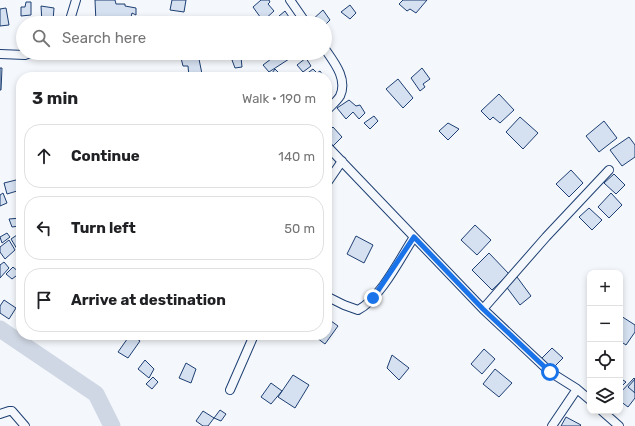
<!DOCTYPE html>
<meta charset="utf-8">
<style>
:root{--surface:#fff;--page:#f6f6f6;--text:#202124;--muted:#757577;--line:#e0e0e0}
body{margin:0;font-family:Rubik,sans-serif;background:var(--page);color:var(--text)}
.controls{position:absolute;right:12px;bottom:12px;display:grid;overflow:hidden;border-radius:8px;box-shadow:0 2px 6px #0003}
.controls button{width:36px;height:36px;display:grid;place-items:center;padding:0;border:0;border-bottom:1px solid var(--line);background:var(--surface);color:var(--text);font:20px sans-serif}
.stop{position:absolute;width:12px;height:12px;margin:-9px;border:3px solid #1a73e8;border-radius:50%;background:#fff}
.stop.end{background:#1a73e8;border-color:#fff;box-shadow:0 1px 4px #0008}
.list{margin:0;padding:0;list-style:none}
h2{display:flex;justify-content:space-between;align-items:center;height:52px;margin:0;padding:0 16px;font-size:17px}
h2 small{font-size:13px;font-weight:400;color:var(--muted)}
.list li{display:grid;grid-template-columns:26px 1fr auto;gap:12px;align-items:center;box-sizing:border-box;height:64px;margin:0 8px 8px;padding:0 8px;border:1px solid var(--line);border-radius:16px}
.list b{display:block;font-size:15px;white-space:nowrap}
.list em{font-size:13px;font-style:normal;color:var(--muted)}
.icon{flex:none;width:22px;height:22px;fill:none;stroke:currentColor;stroke-width:2;stroke-linecap:round;stroke-linejoin:round}
.map{position:relative;flex:none;width:635px;height:426px;overflow:hidden}
.search{position:absolute;background:var(--surface);box-shadow:0 2px 6px #0003;left:16px;top:16px;width:316px;height:44px;display:flex;align-items:center;gap:10px;box-sizing:border-box;padding:0 14px;border-radius:22px;color:var(--muted);font-size:15px}
.panel{position:absolute;background:var(--surface);box-shadow:0 2px 6px #0003;left:16px;top:72px;width:316px;height:268px;border-radius:16px}
.map>svg:first-child{display:block}
</style>
<div class="map">
<svg width="635" height="426" viewBox="0 0 635 426">
<rect width="100%" height="100%" fill="#f4f7fb"/>
<g fill="none" stroke-linecap="round" stroke-linejoin="round">
<!-- river -->
<path stroke="#cfd7e4" stroke-width="17" d="M 0,329 L 96,394 L 112,426"/>
</g>
<!-- building -->
<path fill="#d5e0f0" stroke="#1d3f73" d="M 95,0 L 115,0 L 116,4 L 125,4 L 125,6 L 136,8 L 136,15 L 132,13 L 130,21 L 115,19 L 110,20 L 109,23 L 96,23 Z
M 172,0 L 186,0 L 184,12 L 170,10 Z
M 261,0 L 269,0 L 270,2 L 268,4 L 274,11 L 263,21 L 253,7 Z
M 403,0 L 427,0 L 416,13 L 410,9 L 407,11 L 399,4 Z
M 26,2 L 31,2 L 31,15 L 21,16 L 21,7 L 25,7 Z
M 350,5 L 356,13 L 350,19 L 341,12 Z
M 41,6 L 54,8 L 53,21 L 42,23 Z
M 6,8 L 9,25 L 0,26 L 0,9 Z
M 323,10 L 330,20 L 325,25 L 325,23 L 312,23 L 311,21 Z
M 285,11 L 289,17 L 287,19 L 289,23 L 281,23 L 282,21 L 279,16 Z
M 272,53 L 285,53 L 289,59 L 269,72 L 263,65 L 275,56 Z
M 198,54 L 202,74 L 189,77 L 188,66 L 183,66 L 181,58 Z
M 241,57 L 242,67 L 235,68 L 232,60 Z
M 306,58 L 311,66 L 303,72 L 297,65 Z
M 0,68 L 2,68 L 1,90 L 0,90 Z
M 422,68 L 430,79 L 423,84 L 425,87 L 420,91 L 411,78 Z
M 275,69 L 279,73 L 277,77 L 275,77 L 272,73 Z
M 313,69 L 317,73 L 320,71 L 324,77 L 307,77 L 305,75 Z
M 398,79 L 413,98 L 403,108 L 386,89 Z
M 499,94 L 514,110 L 500,123 L 493,117 L 490,120 L 481,111 Z
M 349,100 L 356,106 L 360,105 L 365,113 L 359,119 L 353,112 L 346,119 L 337,108 Z
M 374,116 L 378,121 L 370,129 L 364,123 Z
M 520,117 L 538,133 L 523,149 L 506,132 Z
M 604,121 L 617,138 L 599,152 L 586,136 Z
M 448,123 L 459,129 L 448,140 L 439,131 Z
M 333,127 L 342,137 L 333,146 L 327,140 L 327,133 Z
M 629,137 L 635,145 L 635,157 L 622,166 L 610,150 Z
M 571,170 L 583,183 L 569,197 L 556,184 Z
M 614,174 L 625,185 L 616,194 L 604,183 Z
M 20,179 L 21,182 L 21,197 L 20,198 L 17,191 L 7,194 L 4,183 Z
M 3,193 L 7,203 L 0,206 L 0,195 Z
M 611,193 L 622,205 L 609,218 L 598,207 Z
M 589,208 L 602,220 L 592,230 L 579,217 Z
M 21,218 L 21,236 L 19,226 L 12,227 L 9,219 Z
M 475,225 L 491,240 L 477,255 L 461,240 Z
M 7,233 L 10,237 L 2,243 L 0,237 Z
M 17,235 L 21,241 L 21,246 L 17,249 L 11,239 Z
M 356,236 L 373,245 L 364,263 L 347,254 Z
M 9,240 L 15,250 L 5,259 L 0,252 L 0,247 Z
M 489,253 L 509,274 L 492,290 L 472,270 Z
M 4,262 L 9,268 L 0,278 L 0,265 Z
M 13,267 L 21,274 L 19,278 L 16,276 L 12,279 L 6,274 Z
M 517,277 L 531,296 L 520,305 L 505,285 Z
M 4,300 L 16,308 L 9,319 L 0,313 L 0,306 Z
M 621,316 L 635,325 L 635,332 L 626,345 L 620,341 Z
M 327,318 L 338,326 L 325,344 L 313,335 L 327,335 Z
M 130,335 L 132,335 L 140,341 L 128,358 L 118,352 Z
M 552,348 L 563,358 L 551,370 L 540,360 Z
M 484,349 L 495,359 L 482,374 L 471,364 Z
M 392,355 L 409,368 L 399,380 L 387,368 Z
M 145,360 L 154,369 L 149,378 L 138,369 Z
M 186,363 L 196,369 L 191,383 L 179,378 Z
M 495,369 L 512,383 L 499,397 L 483,384 Z
M 293,375 L 309,385 L 295,408 L 278,397 Z
M 153,377 L 158,382 L 152,389 L 146,384 Z
M 620,378 L 626,382 L 620,388 Z
M 634,378 L 635,379 L 635,398 L 628,407 L 620,401 L 620,393 Z
M 635,379 L 635,393 L 628,387 Z
M 271,383 L 282,391 L 271,404 L 261,397 Z
M 220,410 L 226,414 L 221,421 L 214,418 Z
M 203,411 L 214,418 L 208,426 L 203,426 L 196,421 Z
M 566,417 L 581,425 L 580,426 L 561,426 Z"/>
<g fill="none" stroke-linecap="round" stroke-linejoin="round">
<defs>
<path id="street" d="M 290,0 L 306,23
M 69,23 L 76,0
M 325,49 C 334,62 348,79 340,96 C 337,101 331,106 327,110
M 0,54 L 25,55 L 31,53
M 327,146 L 483,309 L 550,372 L 577,389 L 590,400
M 327,183 L 342,161
M 328,297 L 344,305 L 358,310 C 380,299 401,257 414,237
M 483,309 L 546,237 L 609,170
M 230,390 L 254,335
M 602,411 L 619,426
M 0,414 L 9,411 L 12,411 L 25,426
M 552,426 L 577,389"/>
</defs>
<!-- street casing -->
<use href="#street" stroke="#1d3f73" stroke-width="10"/>
<!-- street -->
<use href="#street" stroke="#f4f7fb" stroke-width="8"/>
</g>
<g fill="none" stroke-linecap="round" stroke-linejoin="round">
<!-- route -->
<path stroke="#1a73e8" stroke-width="5" d="M 373,298 L 414,237 L 483,309 L 550,372"/>
</g>
</svg>
<div class="controls">
<button>+</button>
<button>−</button>
<button><svg class="icon" aria-label="locate" viewBox="0 0 24 24"><circle cx="12" cy="12" r="6"/><path d="M12 2v4M12 18v4M2 12h4M18 12h4"/></svg></button>
<button><svg class="icon" aria-label="layers" viewBox="0 0 24 24"><path d="M12 4l9 5-9 5-9-5zM3 14l9 5 9-5"/></svg></button>
</div>
<div class="stop" style="left:550px;top:372px"></div>
<div class="stop end" style="left:373px;top:298px"></div>
<div class="search"><svg class="icon" aria-label="search" viewBox="0 0 24 24"><circle cx="10" cy="10" r="6"/><path d="M15 15l6 6"/></svg>Search here</div>
<section class="panel">
<h2>3 min<small>Walk · 190 m</small></h2>
<ul class="list">
<li><svg class="icon" aria-label="ahead" viewBox="0 0 24 24"><path d="M12 20V5M6 11l6-6 6 6"/></svg><div><b>Continue</b></div><em>140 m</em></li>
<li><svg class="icon" aria-label="left" viewBox="0 0 24 24"><path d="M17 20v-9H6M10 6l-5 5 5 5"/></svg><div><b>Turn left</b></div><em>50 m</em></li>
<li><svg class="icon" aria-label="arrive" viewBox="0 0 24 24"><path d="M6 21V4h12l-3 4 3 4H6"/></svg><div><b>Arrive at destination</b></div></li>
</ul>
</section>
</div>
